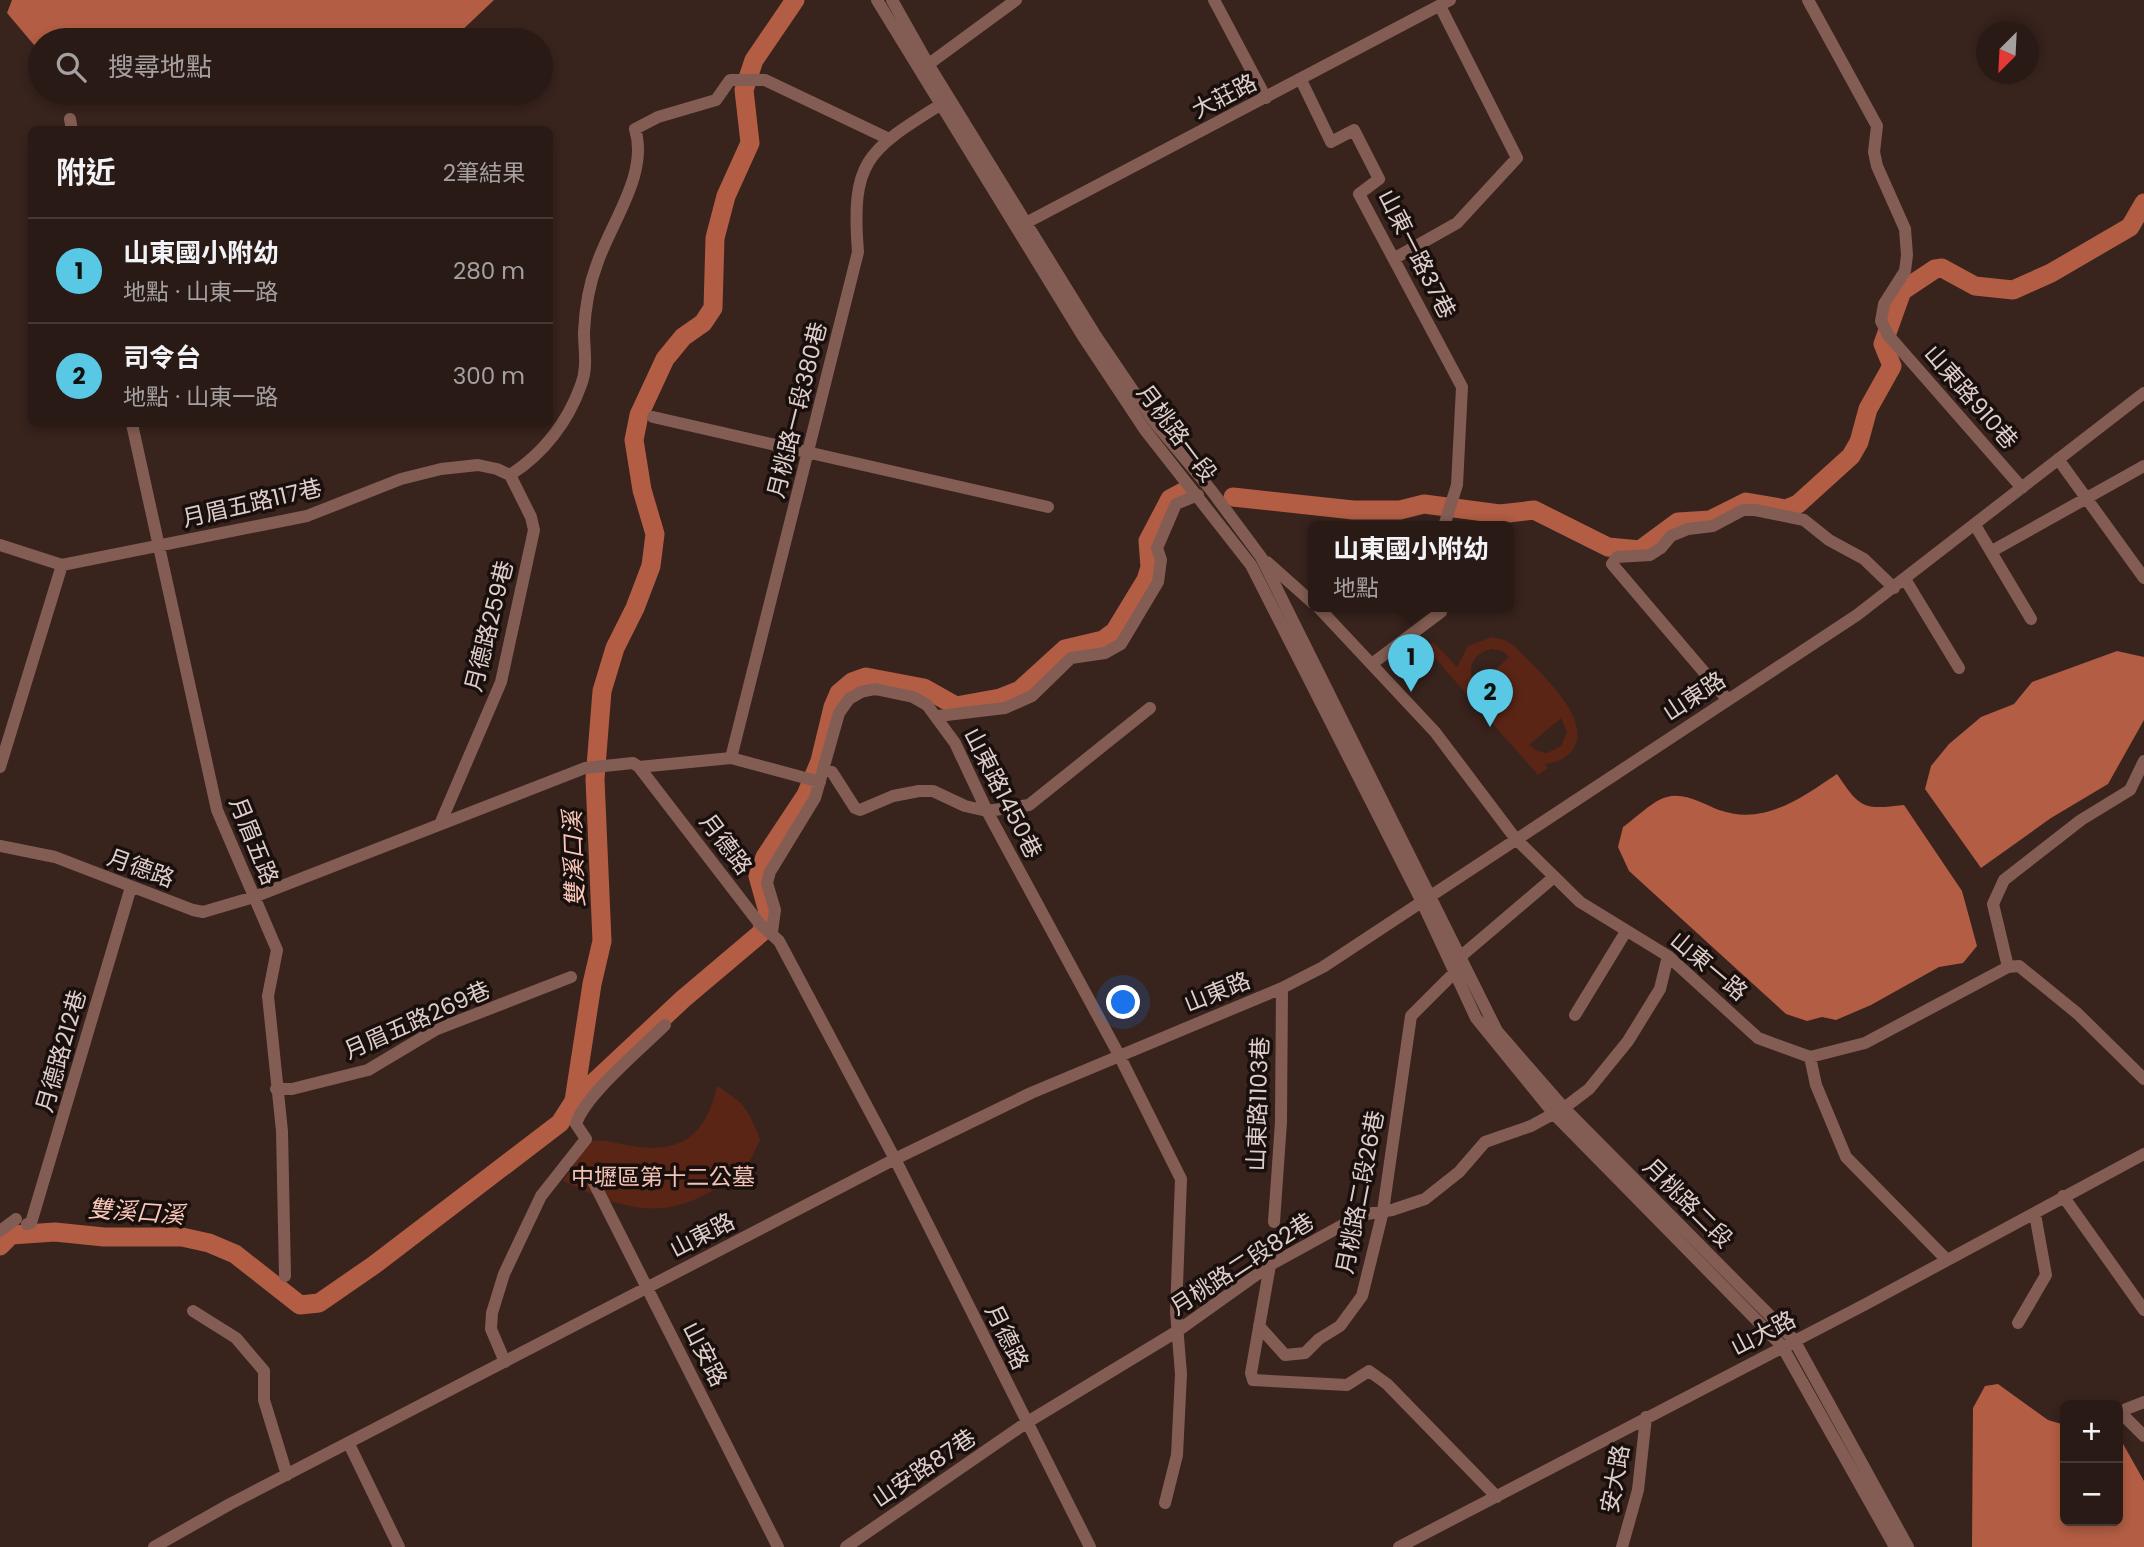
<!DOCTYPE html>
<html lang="zh-TW">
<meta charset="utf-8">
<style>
:root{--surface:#2a1a16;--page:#32231f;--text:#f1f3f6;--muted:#a5a1a1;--line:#463835;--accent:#59c8e4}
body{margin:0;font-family:Poppins,"Noto Sans TC",sans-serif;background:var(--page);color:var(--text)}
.controls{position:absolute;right:21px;bottom:21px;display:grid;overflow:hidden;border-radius:10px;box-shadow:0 4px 10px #0003}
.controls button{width:63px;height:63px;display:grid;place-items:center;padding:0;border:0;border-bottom:2px solid var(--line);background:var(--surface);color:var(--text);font:35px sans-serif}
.compass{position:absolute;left:1976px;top:21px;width:63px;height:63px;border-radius:50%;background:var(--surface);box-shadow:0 4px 10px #0003;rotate:204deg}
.you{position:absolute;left:1124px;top:1003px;width:24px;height:24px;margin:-18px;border:5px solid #fff;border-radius:50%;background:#1a73e8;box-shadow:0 0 0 10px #1a73e833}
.badge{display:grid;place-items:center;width:46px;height:46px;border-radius:50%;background:var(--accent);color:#111;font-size:23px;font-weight:700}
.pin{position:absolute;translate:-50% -58px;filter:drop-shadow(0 2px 4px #0008)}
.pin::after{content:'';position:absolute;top:37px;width:24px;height:21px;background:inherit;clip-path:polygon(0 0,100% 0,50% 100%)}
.popup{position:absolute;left:1308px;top:521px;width:206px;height:91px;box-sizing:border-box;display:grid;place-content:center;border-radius:10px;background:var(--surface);filter:drop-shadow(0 2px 5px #0005);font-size:23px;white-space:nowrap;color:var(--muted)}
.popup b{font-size:26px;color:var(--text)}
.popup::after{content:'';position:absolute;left:50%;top:100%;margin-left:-14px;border:14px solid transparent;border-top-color:var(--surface)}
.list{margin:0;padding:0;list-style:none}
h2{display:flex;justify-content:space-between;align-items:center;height:91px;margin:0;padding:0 28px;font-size:30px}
h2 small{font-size:23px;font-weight:400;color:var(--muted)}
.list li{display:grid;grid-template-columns:46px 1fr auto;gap:21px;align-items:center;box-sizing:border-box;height:105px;padding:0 28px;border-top:2px solid var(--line)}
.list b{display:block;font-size:26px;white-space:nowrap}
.list p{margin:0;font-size:23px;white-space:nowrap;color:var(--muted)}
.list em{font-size:23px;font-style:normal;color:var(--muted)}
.icon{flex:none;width:38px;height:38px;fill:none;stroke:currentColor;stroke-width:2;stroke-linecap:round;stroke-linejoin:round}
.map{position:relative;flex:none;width:2144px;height:1547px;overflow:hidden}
.search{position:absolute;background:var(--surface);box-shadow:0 4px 10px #0003;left:28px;top:28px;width:525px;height:77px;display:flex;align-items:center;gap:18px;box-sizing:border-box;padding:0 24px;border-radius:38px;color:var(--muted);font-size:26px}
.panel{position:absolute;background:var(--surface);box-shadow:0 4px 10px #0003;left:28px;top:126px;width:525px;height:301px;border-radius:10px}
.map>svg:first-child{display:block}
</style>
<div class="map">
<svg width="2144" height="1547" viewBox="0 0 2144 1547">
<rect width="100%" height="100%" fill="#38231d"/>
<!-- green -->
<path fill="#5b2516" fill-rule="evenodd" d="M 1492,637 L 1505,640 L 1516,647 C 1536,670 1594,718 1573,749 C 1567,758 1557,763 1545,764 L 1548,768 L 1538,775 L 1427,649 L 1433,642 L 1457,667 L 1468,646 ZM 1492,649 L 1502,651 L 1509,657 L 1476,687 C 1465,670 1472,653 1492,649 ZM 1561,718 L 1567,732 L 1561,746 L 1547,753 L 1537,751 L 1529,745 Z
M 717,1086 C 745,1104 748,1108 760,1140 C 745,1173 745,1171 715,1189 C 658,1224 619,1206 563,1181 L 590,1141 C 605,1139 618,1144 633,1146 C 683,1154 706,1134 717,1086 Z"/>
<!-- water -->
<path fill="#b25d44" d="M 12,0 L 494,0 L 456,36 L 423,40 L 40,40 L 40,52 L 7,13 Z
M 2117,651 L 2144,657 L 2144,720 L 2108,784 L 2051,818 L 1981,868 L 1925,789 L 1931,766 L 1949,744 L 1981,717 L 2014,704 L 2032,682 Z
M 1837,774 C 1860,808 1862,810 1904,805 L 1962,891 L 1977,946 L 1963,963 L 1939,967 L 1871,1005 L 1836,1020 L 1822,1017 L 1807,1021 L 1786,1014 L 1629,871 L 1618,847 L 1623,827 C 1635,819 1653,800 1667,797 C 1685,792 1703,804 1719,810 C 1764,826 1801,798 1837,774 Z
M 1998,1384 L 2048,1420 L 2065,1425 L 2065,1521 L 2118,1521 L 2118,1435 L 2144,1481 L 2144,1547 L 1972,1547 L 1973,1408 L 1985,1386 Z"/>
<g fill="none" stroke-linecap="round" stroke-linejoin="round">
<!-- river -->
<path stroke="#b25d44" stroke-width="19" d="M 1233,497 L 1353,510 L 1400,510 L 1424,504 L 1500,514 L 1534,510 L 1608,547 L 1640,550 L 1678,522 L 1710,520 L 1746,502 L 1786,509 L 1798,504 L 1851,456 L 1859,442 L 1868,409 L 1892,366 L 1883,344 L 1902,291 L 1935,269 L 1942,268 L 1975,286 L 2013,290 L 2051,273 L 2130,227 L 2144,203
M 574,1101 L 683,999 L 761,933 L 768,912 L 758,876 L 765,857 L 806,795 L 820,761 L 833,707 L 839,693 L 852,682 L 866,677 L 924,688 L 956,706 L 1000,698 L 1020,690 L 1065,649 L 1103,640 L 1115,631 L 1146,580 L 1150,567 L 1148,541 L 1170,499 L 1185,491
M 0,1246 L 11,1235 L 55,1232 L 104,1237 L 182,1237 L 209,1243 L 235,1254 L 300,1305 L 319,1303 L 374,1265 L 560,1123 L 574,1101 L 592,984 L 602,941 L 595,779 L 602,691 L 615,648 L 635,608 L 651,566 L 655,534 L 642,490 L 634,440 L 639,415 L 665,359 L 683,337 L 703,323 L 713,308 L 715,238 L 726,196 L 750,143 L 744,90 L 754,60 L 795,0"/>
<!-- minor -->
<path stroke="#835d53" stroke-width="12" d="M 877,0 L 1084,338 L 1145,430 L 1251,565 L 1422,902 L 1476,1018 L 1554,1114 L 1782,1346 L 1895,1547
M 892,0 L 928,64 L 1094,333 L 1155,423 L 1211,490 L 1261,557 L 1497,1031 L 1564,1108 L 1794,1340 L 1908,1547
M 1214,0 L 1266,98
M 1808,0 L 1877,126 L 1874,152 L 1877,166 L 1905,229 L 1907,255 L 1905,271 L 1884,304 L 1881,321 L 1888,335 L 2022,488
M 922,69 L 1016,0
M 1301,80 L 1331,142 L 1354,130 L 1379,179 L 1359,194 L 1462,387 L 1457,485 L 1444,526
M 70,119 L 72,130
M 1020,226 L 1450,0
M 1395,258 L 1457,223 L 1517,158 L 1440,6
M 653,417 L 1048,507
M 132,424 L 217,810 L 277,950 L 268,996 L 282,1131 L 285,1276
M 2058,459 L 2144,578
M 510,475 C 543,454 568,422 581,385 C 588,367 584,350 584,332 C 585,310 589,285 597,264 C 611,222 649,174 635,129 L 658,117 L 716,100 L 730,80 L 765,80 L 887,138
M 1975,525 L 2031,619
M 0,545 L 62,565 L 307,516 L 401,479 L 441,469 L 478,465 L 497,469 L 510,475
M 1992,551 L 2144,466
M 1267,562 L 1313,603
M 1905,579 L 1959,668
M 1317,606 L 1435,732 L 1515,838 L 1580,902 L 1668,956 L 1758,1038 L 1810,1057 L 1865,1043 L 2008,967 L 2019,966 L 2078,1014 L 2144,1079
M 1373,663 L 1441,612 L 1440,606
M 1727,699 L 1612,564 L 1617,557 L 1650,555 L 1661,548 L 1671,536 L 1688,529 L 1713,526 L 1743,510 L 1755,510 L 1804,520 L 1829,540 L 1864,559 L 1894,588
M 938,716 L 1005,708 L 1032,696 L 1071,658 L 1105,653 L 1121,644 L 1158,582 L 1161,560 L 1157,548 L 1176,504 L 1198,495
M 731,758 L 858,252 C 851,162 866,151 940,105
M 0,767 L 62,565
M 639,767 L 731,758 L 820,782
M 825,770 L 832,772 L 855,808 L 860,810 L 893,796 L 919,791 L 933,791 L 965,806 L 987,811 L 1029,805 L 1150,708
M 440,824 L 501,682 L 534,530 L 531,517 L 510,475
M 0,846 L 55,857 L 193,910 L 203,912 L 254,897 L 585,768 L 633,763 L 639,767 L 759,923 L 779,941 L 895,1159 L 1090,1547
M 772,932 L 775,910 L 767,883 L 770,872 L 815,798 L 839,713 L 849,699 L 861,692 L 875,689 L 913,697 L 927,705 L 955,743 L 987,811 L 1119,1055 L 1181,1179 L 1176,1312 L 1181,1374 L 1177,1455 L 1165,1503
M 1453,963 L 1554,877
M 2008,967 L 1993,904 L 2004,880 L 2081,820 L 2130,790 L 2144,761
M 1575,1015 L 1625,933
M 1810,1057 L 1816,1085 L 1846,1157 L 1947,1260
M 276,1089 L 292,1089 L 368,1070 L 435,1030 L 571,977
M 593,1181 L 778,1547
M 2063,1196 L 2144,1310
M 1274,1222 L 1281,1122 L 1282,988
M 27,1224 L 31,1223 L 131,887
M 0,1231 L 16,1219
M 1270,1265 L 1251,1373 L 1253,1380 L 1347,1385 L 1369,1371 L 1387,1384 L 1497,1497
M 193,1311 L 236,1338 L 264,1371 L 264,1400 L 287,1475
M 2018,1323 L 2046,1275 L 2035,1214
M 1259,1326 L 1285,1355 L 1305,1353 L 1319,1339 L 1340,1326 L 1362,1296 L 1383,1211 L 1411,1016 L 1454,973
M 505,1362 L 491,1329 L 492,1313 L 504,1274 L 541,1196 L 586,1139 L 576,1124 C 585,1095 642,1048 665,1025
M 2144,1402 L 2126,1409 L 2124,1416 L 2144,1436
M 349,1444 L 399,1547
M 154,1547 L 230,1504 L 895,1159 L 1031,1093 L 1282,988 L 1323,967 L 1857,615 L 2144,393
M 846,1547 L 1026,1423 L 1176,1332 L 1270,1265 L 1361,1215 L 1392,1210 L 1425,1199 L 1459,1172 L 1485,1142 L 1531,1126 L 1564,1108 L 1589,1089 L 1628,1041 L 1660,989 L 1668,956
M 1399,1547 L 1864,1305 L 2144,1154
M 1622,1547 L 1638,1490 L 1646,1417"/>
</g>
<g text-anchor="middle" stroke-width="7" stroke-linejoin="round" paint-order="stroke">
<!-- street labels -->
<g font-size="23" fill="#ddceca" stroke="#190f0d">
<text transform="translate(1224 96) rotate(-27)" y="8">大莊路</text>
<text transform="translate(1417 254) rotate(63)" y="8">山東一路37巷</text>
<text transform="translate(1971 397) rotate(49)" y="8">山東路910巷</text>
<text transform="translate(797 410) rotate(-76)" y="8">月桃路一段380巷</text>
<text transform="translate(1177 433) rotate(53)" y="8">月桃路一段</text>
<text transform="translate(252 503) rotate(-13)" y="8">月眉五路117巷</text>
<text transform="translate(489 626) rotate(-76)" y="8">月德路259巷</text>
<text transform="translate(1694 696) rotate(-33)" y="8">山東路</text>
<text transform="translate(1003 793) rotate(63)" y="8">山東路1450巷</text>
<text transform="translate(254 841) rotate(68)" y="8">月眉五路</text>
<text transform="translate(726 844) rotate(53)" y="8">月德路</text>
<text transform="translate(141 868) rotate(20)" y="8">月德路</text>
<text transform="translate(1709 966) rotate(40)" y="8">山東一路</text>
<text transform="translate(1217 992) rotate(-22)" y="8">山東路</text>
<text transform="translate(417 1020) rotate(-24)" y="8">月眉五路269巷</text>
<text transform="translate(61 1051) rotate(-74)" y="8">月德路212巷</text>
<text transform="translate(1258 1104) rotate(-88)" y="8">山東路1103巷</text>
<text transform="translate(1360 1192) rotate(-79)" y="8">月桃路二段26巷</text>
<text transform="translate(1688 1203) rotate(45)" y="8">月桃路二段</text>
<text transform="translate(702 1235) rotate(-27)" y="8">山東路</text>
<text transform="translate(1242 1264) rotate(-33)" y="8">月桃路二段82巷</text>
<text transform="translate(1763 1333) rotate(-27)" y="8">山大路</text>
<text transform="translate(1007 1337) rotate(64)" y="8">月德路</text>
<text transform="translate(705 1354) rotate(63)" y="8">山安路</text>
<text transform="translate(924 1468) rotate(-34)" y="8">山安路87巷</text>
<text transform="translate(1615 1479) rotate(-80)" y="8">安大路</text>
</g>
<!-- park labels -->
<g font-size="23" fill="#f2c2b4" stroke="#190f0d">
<text x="663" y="1185">中壢區第十二公墓</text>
</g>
<!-- water labels -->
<g font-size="24" font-style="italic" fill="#f9c8ba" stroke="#190f0d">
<text transform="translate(574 859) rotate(-92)" y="8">雙溪口溪</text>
<text transform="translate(136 1212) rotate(4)" y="8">雙溪口溪</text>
</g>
</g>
</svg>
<div class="controls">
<button>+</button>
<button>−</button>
</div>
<svg class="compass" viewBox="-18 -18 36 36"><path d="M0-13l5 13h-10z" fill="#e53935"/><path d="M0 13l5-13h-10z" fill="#a5a1a1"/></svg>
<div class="you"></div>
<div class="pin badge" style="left:1411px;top:692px">1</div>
<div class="popup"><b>山東國小附幼</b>地點</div>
<div class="pin badge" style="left:1490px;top:727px">2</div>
<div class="search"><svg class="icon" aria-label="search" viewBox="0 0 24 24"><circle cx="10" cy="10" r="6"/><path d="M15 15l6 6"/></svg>搜尋地點</div>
<section class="panel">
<h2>附近<small>2筆結果</small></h2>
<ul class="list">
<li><span class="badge">1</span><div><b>山東國小附幼</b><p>地點 · 山東一路</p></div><em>280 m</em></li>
<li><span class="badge">2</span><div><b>司令台</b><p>地點 · 山東一路</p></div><em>300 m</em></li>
</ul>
</section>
</div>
